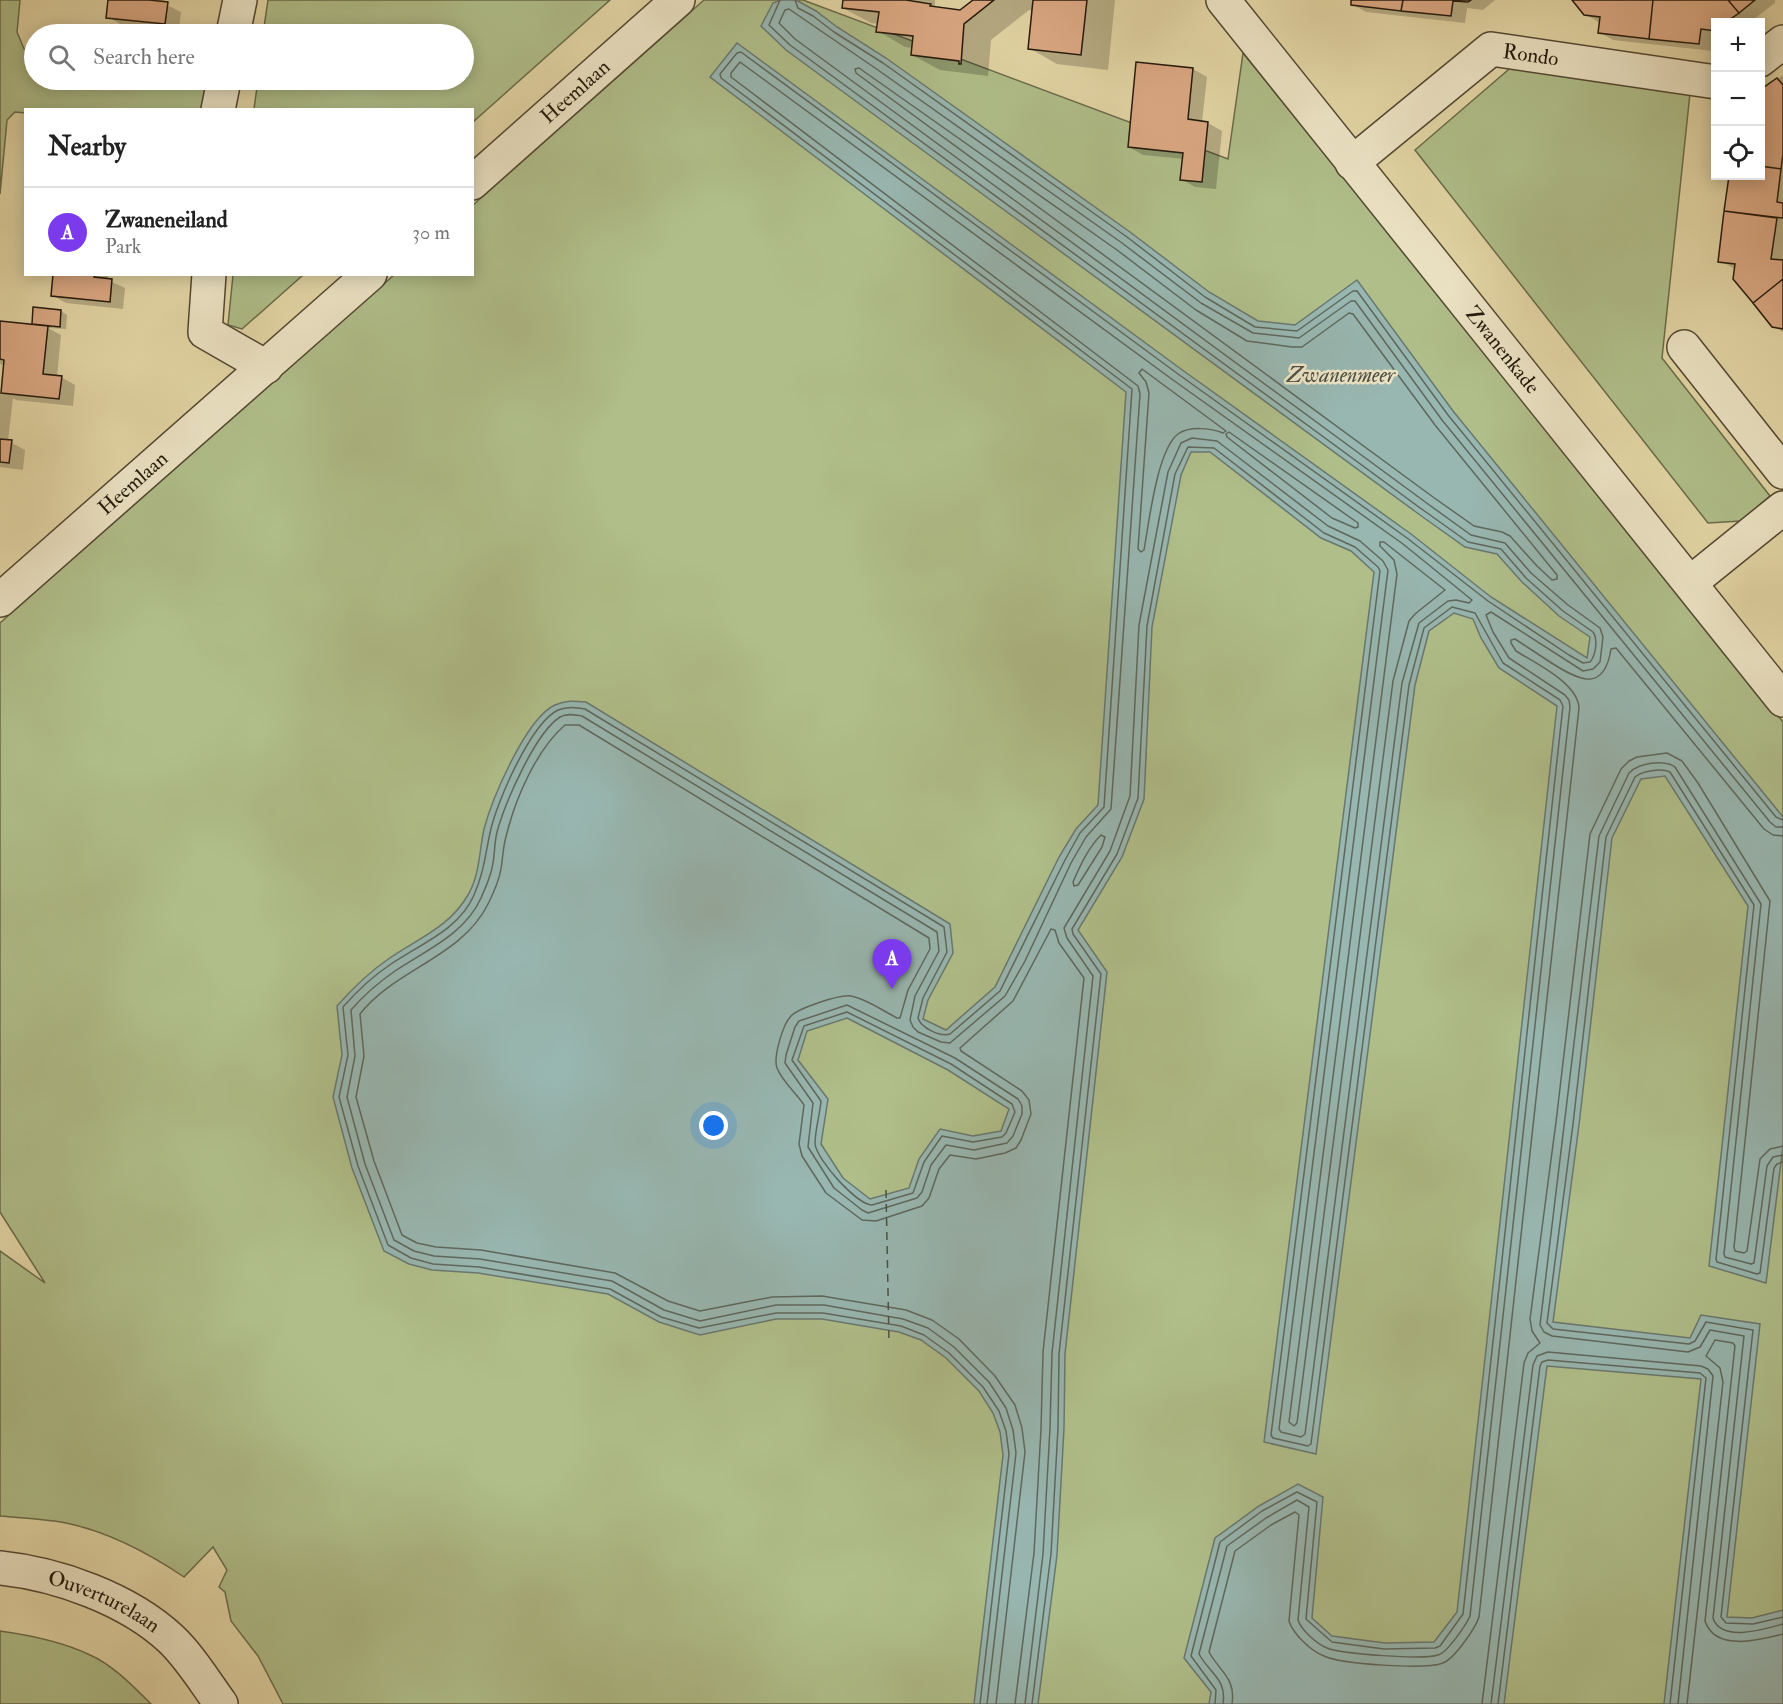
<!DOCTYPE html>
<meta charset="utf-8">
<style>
:root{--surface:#fff;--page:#f2f2f2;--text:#222;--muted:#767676;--line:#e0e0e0;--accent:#7c3aed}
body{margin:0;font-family:"IM FELL Double Pica",serif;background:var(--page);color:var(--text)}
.controls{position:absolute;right:18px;top:18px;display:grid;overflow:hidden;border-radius:0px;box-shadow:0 3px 15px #0003}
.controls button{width:54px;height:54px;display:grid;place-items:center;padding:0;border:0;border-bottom:2px solid var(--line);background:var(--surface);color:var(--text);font:30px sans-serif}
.you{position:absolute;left:714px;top:1126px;width:21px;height:21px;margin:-15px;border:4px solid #fff;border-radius:50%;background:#1a73e8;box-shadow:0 0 0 9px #1a73e833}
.badge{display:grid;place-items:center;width:39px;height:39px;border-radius:50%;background:var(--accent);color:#fff;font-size:20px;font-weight:700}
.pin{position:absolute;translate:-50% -50px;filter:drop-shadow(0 2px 3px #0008)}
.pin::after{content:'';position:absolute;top:32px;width:21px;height:18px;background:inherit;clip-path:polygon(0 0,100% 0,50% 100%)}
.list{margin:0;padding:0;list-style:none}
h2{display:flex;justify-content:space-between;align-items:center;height:78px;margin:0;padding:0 24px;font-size:26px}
h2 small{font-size:20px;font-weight:400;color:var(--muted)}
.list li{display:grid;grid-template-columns:39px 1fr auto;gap:18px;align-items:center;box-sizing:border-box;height:90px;padding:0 24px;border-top:2px solid var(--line)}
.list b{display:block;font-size:22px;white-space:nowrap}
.list p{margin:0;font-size:20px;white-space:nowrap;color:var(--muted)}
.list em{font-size:20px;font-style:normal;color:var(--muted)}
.icon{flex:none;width:33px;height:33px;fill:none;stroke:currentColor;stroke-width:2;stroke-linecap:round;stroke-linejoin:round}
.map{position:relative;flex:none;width:1783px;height:1704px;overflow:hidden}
.search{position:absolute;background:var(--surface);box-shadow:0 3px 15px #0003;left:24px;top:24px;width:450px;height:66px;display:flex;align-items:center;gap:15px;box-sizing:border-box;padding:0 21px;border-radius:33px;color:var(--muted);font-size:22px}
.panel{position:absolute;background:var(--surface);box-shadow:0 3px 15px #0003;left:24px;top:108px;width:450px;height:168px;border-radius:0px}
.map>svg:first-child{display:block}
</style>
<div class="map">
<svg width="1783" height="1704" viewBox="0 0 1783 1704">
<rect width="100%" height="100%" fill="#e4d7a7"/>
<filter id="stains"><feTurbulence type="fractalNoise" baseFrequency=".00333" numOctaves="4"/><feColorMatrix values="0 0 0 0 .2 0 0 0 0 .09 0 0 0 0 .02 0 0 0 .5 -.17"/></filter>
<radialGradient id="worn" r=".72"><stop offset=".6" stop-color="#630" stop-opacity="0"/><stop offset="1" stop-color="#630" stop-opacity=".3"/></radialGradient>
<!-- green -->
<path fill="#b0bf8a" stroke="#6a6c4b" stroke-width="1.5" d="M 0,0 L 20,0 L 17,32 L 24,49 L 34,52 L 34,80 L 225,80 L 221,109 L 26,110 L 25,113 L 15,112 L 7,120 L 0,194 Z
M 268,0 L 610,0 L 473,122 L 472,110 L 254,109 L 258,80 L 464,80 L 464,34 L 263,34 Z
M 704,0 L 803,0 L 1228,159 L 1243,53 L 1783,722 L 1783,1704 L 283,1704 L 258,1656 L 231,1621 L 225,1592 L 219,1587 L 227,1570 L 213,1547 L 184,1577 C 147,1552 105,1530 61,1522 C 41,1519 20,1518 0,1516 L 0,1251 L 45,1283 L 0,1212 L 0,623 L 394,275 L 472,274 L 473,205 Z
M 1515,64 L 1691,84 L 1662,358 L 1770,496 L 1741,521 L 1708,523 L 1415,150 Z
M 233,275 L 233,274 L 303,275 L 242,329 L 228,325 Z
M 0,1631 C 29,1635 63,1642 90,1655 C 113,1665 134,1687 151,1704 L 0,1704 Z"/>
<!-- water -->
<path fill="#98b7b1" stroke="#69786f" stroke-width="1.5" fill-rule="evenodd" d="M 781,0 L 796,0 L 816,11 L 837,27 L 886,58 L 1130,232 L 1209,292 L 1258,321 L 1295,325 L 1357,280 L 1453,411 L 1783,817 L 1783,1146 L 1766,1283 L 1709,1266 L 1748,906 L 1665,776 L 1641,779 L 1612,838 L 1579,1125 L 1553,1322 L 1690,1338 L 1701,1315 L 1760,1324 L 1727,1617 L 1752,1618 L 1783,1610 L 1783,1704 L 1664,1704 L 1701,1379 L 1547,1366 L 1504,1704 L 1209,1704 L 1211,1692 L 1184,1658 L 1215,1538 L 1259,1506 L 1298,1484 L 1323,1497 L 1312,1618 L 1332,1636 L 1385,1643 L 1434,1642 L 1457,1612 L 1557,706 L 1499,668 L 1481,638 L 1473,619 L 1454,613 L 1429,631 L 1415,685 L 1316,1454 L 1264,1442 L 1374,572 L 1351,551 L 1321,538 L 1210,452 L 1191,452 L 1181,475 L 1152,627 L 1144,799 L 1122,857 L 1078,930 L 1107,972 L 1065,1354 L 1064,1428 L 1057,1555 L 1038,1704 L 974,1704 L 1003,1455 L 1000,1432 L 993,1413 L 979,1391 L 946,1358 L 921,1340 L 899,1332 L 822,1319 L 776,1319 L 700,1335 L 659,1322 L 608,1294 L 478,1273 L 432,1270 L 409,1264 L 384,1251 L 352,1168 L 333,1097 L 342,1055 L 337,1006 C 352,989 368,973 387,960 C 416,939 448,929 468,895 C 480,874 479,852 484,829 C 492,799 526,718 555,705 C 566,700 575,701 586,702 L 950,924 L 953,953 L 928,1000 L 923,1019 L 946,1030 L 995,987 L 1059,857 L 1076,829 L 1098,805 L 1126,392 L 710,77 L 737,43 L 1181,369 L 1411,534 L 1491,597 L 1587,658 L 1590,637 L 1559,616 L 1522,582 L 1497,554 L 1465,547 L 1420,515 L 786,50 L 761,26 L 773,3 ZM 847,1018 L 948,1070 L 1009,1109 L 1001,1131 L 973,1136 L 940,1129 L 919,1159 L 909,1188 L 870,1199 L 843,1178 L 821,1144 L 828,1099 L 798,1060 L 807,1031 Z"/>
<!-- shadow -->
<path fill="#0003" d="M 109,0 L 164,0 L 163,3 L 181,12 L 179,31 L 122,25 L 108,17 Z
M 844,0 L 935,0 L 935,8 L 960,12 L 975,0 L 1115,0 L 1108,70 L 1057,64 L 1029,48 L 1033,11 L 1029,10 L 991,40 L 988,76 L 940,70 L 912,55 L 913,48 L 905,47 L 878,31 L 879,24 L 871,23 L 843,8 Z
M 1353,0 L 1495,0 L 1483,10 L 1467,8 L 1465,23 L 1366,12 L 1352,4 Z
M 1573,0 L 1775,0 L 1775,3 L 1750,22 L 1716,22 L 1713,51 L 1613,40 L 1599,32 L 1600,23 L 1585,14 Z
M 1138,64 L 1193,69 L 1207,77 L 1202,122 L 1208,123 L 1222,131 L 1216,189 L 1195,187 L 1181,179 L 1184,159 L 1143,155 L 1129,147 Z
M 1783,75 L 1783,332 L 1773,326 L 1735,269 L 1720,261 L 1730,176 L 1760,176 L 1760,92 Z
M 54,274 L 108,274 L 108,280 L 125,288 L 123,309 L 66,303 L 52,295 Z
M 61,311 L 67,315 L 66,329 L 48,328 L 61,335 L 57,377 L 61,377 L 75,385 L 73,406 L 16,400 L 13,398 L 8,441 L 25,450 L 23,470 L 0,467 L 0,393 L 2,395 L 5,365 L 0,364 L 0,322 L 39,326 L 33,323 Z"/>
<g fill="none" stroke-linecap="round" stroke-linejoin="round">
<!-- shore -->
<path stroke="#5e685e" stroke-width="1.5" d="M 780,0 L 769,25 L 790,45 L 1423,510 L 1468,542 L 1501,549 L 1526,578 L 1563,611 L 1593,632 C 1598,639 1596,655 1590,662 L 1583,663 L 1569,655 L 1488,601 L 1407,538 L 1178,374 L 741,52 L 737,53 L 720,74 L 721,78 L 1132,389 L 1104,807 L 1080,833 L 1065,860 L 1000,991 L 950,1034 C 940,1037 921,1028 918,1018 L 923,998 L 947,952 L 944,927 L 585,709 C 576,707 567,706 558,710 C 531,723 496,803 490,833 C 485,856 484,872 474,895 C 459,930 420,944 391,964 C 373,976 357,991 343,1007 L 348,1055 L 339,1097 L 358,1166 L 388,1245 L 411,1258 L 433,1264 L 479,1267 L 610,1289 L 661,1317 L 699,1328 L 776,1313 L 823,1313 L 901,1326 L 924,1335 L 949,1353 L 983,1387 L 999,1411 L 1006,1431 L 1009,1454 L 980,1704
M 795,0 L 798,8 L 813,16 L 834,32 L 883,63 L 1127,237 L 1205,297 L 1255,327 L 1297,331 L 1353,291 L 1357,291 L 1448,415 L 1776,817 L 1783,820
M 859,68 L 1117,250 L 1196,310 L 1247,341 L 1292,347 L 1302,347 L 1349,313 L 1353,314 L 1435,425 L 1557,575 L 1557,579 L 1552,580 L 1537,566 L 1510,536 L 1502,532 L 1474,526 L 1433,497 L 856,73 L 855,69 Z
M 1142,369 L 1226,431 L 1223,433 C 1211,428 1189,426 1178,434 C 1157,450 1149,523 1144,550 L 1141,552 L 1138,549 L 1149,393 L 1146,382 L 1139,373 Z
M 1229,432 L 1358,523 L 1358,527 L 1355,528 L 1332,518 L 1227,437 L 1226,434 Z
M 1380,542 L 1384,542 L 1445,590 L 1415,614 L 1409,621 L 1393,681 L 1297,1423 L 1294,1426 L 1289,1422 L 1397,574 L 1394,560 L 1380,546 Z
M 1101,835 L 1105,837 L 1102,847 L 1078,885 L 1074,886 L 1073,882 C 1080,866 1088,848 1101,835 Z
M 847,1005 L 955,1058 L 1018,1099 L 1022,1106 L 1022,1114 L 1013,1136 L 1007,1143 L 974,1150 L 946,1145 L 931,1165 L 922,1192 L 917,1198 L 868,1213 L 862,1210 L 834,1188 L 808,1147 L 813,1103 L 785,1063 L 786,1055 L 795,1027 L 799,1021 Z
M 847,1012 L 951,1064 L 1012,1104 L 1015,1112 L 1006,1133 L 1002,1137 L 973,1142 L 942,1136 L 924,1162 L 913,1193 L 872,1205 C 856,1204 817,1160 815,1144 C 815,1130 820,1114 821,1101 L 792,1060 L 804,1026 Z
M 1783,1155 L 1773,1157 L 1767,1166 L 1754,1263 L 1751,1264 L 1725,1257 L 1724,1254 L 1761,904 L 1675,767 C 1664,759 1638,763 1629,773 L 1599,836 L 1540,1325 L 1544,1332 L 1552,1336 L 1688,1352 L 1700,1347 L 1710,1330 L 1744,1336 L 1713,1618 C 1721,1643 1765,1629 1783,1624
M 1783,1162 L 1777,1164 L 1774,1168 L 1760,1273 L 1757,1274 L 1717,1262 L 1716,1259 L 1754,905 L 1670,772 C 1661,768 1642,771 1635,777 L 1606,837 L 1573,1124 L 1547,1323 L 1553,1329 L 1689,1344 L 1695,1341 L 1706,1322 L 1753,1330 L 1721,1617 L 1726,1623 L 1753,1624 L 1783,1617
M 987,1704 L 1016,1453 L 1013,1430 L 1006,1408 L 989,1382 L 954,1347 L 928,1328 L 903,1319 L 824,1305 L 776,1305 L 700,1321 L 664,1310 L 612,1281 L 480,1259 L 434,1256 L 414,1251 L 394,1240 L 365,1164 L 347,1097 L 355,1056 L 351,1010 C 364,995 379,982 395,971 C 426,950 465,934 481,898 C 485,889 490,878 492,868 C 495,856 494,844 497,832 C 505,803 535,733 560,717 C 567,713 575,715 582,716 L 937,932 L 939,951 L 915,996 L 910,1020 L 913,1027 L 918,1032 L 941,1042 L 950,1043 L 1005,996 L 1025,961 L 1071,863 L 1086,837 L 1111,809 L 1140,394 L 1138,386 L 731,77 L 731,73 L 740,62 L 1173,380 L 1403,544 L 1472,600 L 1469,603 L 1456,600 L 1448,601 L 1419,623 L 1402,683 L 1305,1434 L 1301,1437 L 1281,1432 L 1279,1429 L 1388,570 L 1383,561 L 1360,541 L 1328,526 L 1217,441 L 1192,438 L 1181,443 L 1168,472 L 1139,625 L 1130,796 L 1110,851 L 1064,928 L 1067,938 L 1093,976 L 1052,1353 L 1050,1428 L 1043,1554 L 1025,1704
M 996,1704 L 1025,1452 L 1022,1428 L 1015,1405 L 995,1376 L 959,1339 L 932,1320 L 906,1310 L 822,1296 L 772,1297 L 700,1311 L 668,1301 L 615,1273 L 481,1250 L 436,1247 L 417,1243 L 402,1235 L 374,1161 L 356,1097 L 364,1056 L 360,1014 C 395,969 462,957 488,904 C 493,894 499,881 501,869 C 503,857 503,845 507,833 C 516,797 537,749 565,725 L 579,725 L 929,938 L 930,949 L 908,990 L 900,1018 L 897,1018 C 883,1011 867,999 851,996 C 840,994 799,1008 791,1016 C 783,1024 773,1057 777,1068 C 782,1081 796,1093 804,1105 L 799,1144 L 802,1156 L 826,1193 L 862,1220 L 876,1221 L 922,1206 L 929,1198 L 939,1169 L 950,1155 L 976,1159 L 1005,1153 L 1016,1148 L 1021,1140 L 1031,1114 L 1029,1100 L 1022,1091 L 961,1051 L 960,1048 L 1013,1001 L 1051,929 L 1055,930 L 1059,943 L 1084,978 L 1043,1352 L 1041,1429 L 1034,1553 L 1015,1704
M 1032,1704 L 1051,1554 L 1058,1428 L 1059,1354 L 1101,974 L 1073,934 L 1072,929 L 1117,854 L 1138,798 L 1147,626 L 1175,474 L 1188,447 L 1214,448 L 1324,533 L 1355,547 L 1378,567 L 1380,571 L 1271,1435 L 1273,1438 L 1308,1446 L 1311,1444 L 1409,685 L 1424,628 L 1452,607 L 1475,613 L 1503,663 L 1560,700 L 1563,706 L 1463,1614 L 1440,1646 L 1435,1648 L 1384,1649 L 1332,1642 L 1306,1619 L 1317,1502 L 1297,1492 L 1262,1511 L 1220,1542 L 1191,1656 L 1216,1690 L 1215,1704
M 1223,1704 C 1227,1679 1210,1674 1199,1654 L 1227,1546 L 1266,1518 L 1297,1500 L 1309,1507 L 1298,1620 C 1301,1630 1317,1644 1327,1648 C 1342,1654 1423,1660 1438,1655 C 1447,1653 1466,1625 1470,1616 L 1570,707 L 1569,700 L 1565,695 L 1509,658 L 1493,632 L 1486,615 L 1491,612 L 1583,671 L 1593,669 L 1600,662 L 1603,637 L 1600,628 L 1568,605 L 1531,573 L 1505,543 L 1471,535 L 1428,504 L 795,39 L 779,23 L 785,10 L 789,9 L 878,70 L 1122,243 L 1201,303 L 1253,333 L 1299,338 L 1351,301 L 1355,301 L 1442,420 L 1770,822 L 1776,827 L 1783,827
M 1232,1704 C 1236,1678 1220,1672 1209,1652 L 1235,1551 L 1271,1525 L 1295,1512 L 1299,1515 L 1289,1621 C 1293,1634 1311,1651 1324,1656 C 1341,1664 1425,1670 1443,1663 C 1454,1659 1475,1629 1479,1617 L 1579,708 C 1578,683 1535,663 1516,651 L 1511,643 L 1511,640 L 1515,639 C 1527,647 1538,654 1550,662 C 1578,680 1604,694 1611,649 L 1616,648 L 1764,829 L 1773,835 L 1783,836
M 1482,1704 L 1524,1363 L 1528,1353 L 1540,1343 L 1532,1331 L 1530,1319 L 1556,1122 L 1590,834 L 1621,769 L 1629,761 L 1637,757 L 1667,753 L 1682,761 L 1698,783 L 1770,901 L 1734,1247 L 1735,1251 L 1744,1253 L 1747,1251 L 1760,1159 L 1770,1149 L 1783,1146
M 1491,1704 L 1533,1365 L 1537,1356 L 1548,1352 L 1701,1366 L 1708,1369 L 1713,1376 L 1678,1704
M 1498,1704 L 1540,1366 L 1542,1362 L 1548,1360 L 1700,1373 L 1706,1378 L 1670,1704
M 1687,1704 L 1723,1382 L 1720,1368 L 1706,1356 L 1715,1340 L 1733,1343 L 1735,1346 L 1705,1621 C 1715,1652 1760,1640 1783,1634"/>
<!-- ferry -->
<path stroke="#4c5046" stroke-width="1.5" stroke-dasharray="8 6" stroke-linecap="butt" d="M 886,1190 L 889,1342"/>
</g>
<!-- building -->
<path fill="#dcaa85" stroke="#23190c" stroke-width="1.5" d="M 108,0 L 149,0 L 168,2 L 165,24 L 106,18 Z
M 843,0 L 906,0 L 931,4 L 930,6 L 960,10 L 973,0 L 994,0 L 964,24 L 961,64 L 959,64 L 959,61 L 911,55 L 913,36 L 876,32 L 879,12 L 842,8 Z
M 1033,0 L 1087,0 L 1081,55 L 1028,49 Z
M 1351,0 L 1403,0 L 1401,11 L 1351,5 Z
M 1403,0 L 1471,0 L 1468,2 L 1453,1 L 1451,16 L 1401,11 Z
M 1572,0 L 1653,0 L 1649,39 L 1598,33 L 1600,17 L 1584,15 Z
M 1653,0 L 1728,0 L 1739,13 L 1726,22 L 1716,22 L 1716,31 L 1701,29 L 1699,44 L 1649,39 Z
M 1728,0 L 1755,0 L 1739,13 Z
M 1136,62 L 1193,68 L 1188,119 L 1208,122 L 1202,182 L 1180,180 L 1183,153 L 1128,147 Z
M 1777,78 L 1783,85 L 1783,154 L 1781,169 L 1760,166 L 1760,90 Z
M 1760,166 L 1781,169 L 1777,202 L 1783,203 L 1783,218 L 1724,211 L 1729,176 L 1760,176 Z
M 1724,211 L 1777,218 L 1771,259 L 1783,260 L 1783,279 L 1753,303 L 1733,279 L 1735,264 L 1718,262 Z
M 53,274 L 94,274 L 94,277 L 112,279 L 110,302 L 51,296 Z
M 1783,279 L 1783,329 L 1772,327 L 1753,303 Z
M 33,307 L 61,310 L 60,327 L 32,324 Z
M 0,321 L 48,326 L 43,374 L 62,376 L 59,399 L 1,393 L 4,360 L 0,359 Z
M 0,439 L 12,440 L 9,463 L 0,462 Z"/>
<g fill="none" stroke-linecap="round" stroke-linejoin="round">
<defs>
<g id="minor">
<path id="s1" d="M 1223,0 L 1783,700"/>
<path d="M 233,34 L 240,0"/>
<path d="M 1760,60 L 1783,42"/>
<path d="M 218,110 L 224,80"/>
<path id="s2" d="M 1352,163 L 1491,49 L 1716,82"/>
<path id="s3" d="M 472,183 L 678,0"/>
<path d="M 209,274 L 205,332 L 266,367"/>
<path d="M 1684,347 L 1783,472"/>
<path d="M 1690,583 L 1783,508"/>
<path id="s4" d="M 0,600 L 370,274"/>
</g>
<g id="tertiary">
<path id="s5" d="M 0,1568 C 58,1574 128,1599 171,1639 C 190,1657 205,1682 221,1704"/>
</g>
</defs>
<!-- minor casing -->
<use href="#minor" stroke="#534833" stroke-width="36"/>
<!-- tertiary casing -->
<use href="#tertiary" stroke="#534833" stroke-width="36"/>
<!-- minor -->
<use href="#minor" stroke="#ede5c6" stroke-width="33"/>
<!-- tertiary -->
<use href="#tertiary" stroke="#ede5c6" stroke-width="33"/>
</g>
<g text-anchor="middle" stroke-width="5" stroke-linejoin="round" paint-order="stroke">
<!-- street labels -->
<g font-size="21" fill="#23190c" stroke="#ede5c6">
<text dy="7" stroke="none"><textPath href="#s2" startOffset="220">Rondo</textPath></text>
<text dy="7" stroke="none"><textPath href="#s3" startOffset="138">Heemlaan</textPath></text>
<text dy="7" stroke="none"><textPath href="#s1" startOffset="448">Zwanenkade</textPath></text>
<text dy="7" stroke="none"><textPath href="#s4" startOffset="177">Heemlaan</textPath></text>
<text dy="7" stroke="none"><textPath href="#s5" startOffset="110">Ouverturelaan</textPath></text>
</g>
<!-- water labels -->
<g font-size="22" font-style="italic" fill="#4c5046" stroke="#ede5c6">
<text x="1341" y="382">Zwanenmeer</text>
</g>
</g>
<rect width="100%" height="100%" filter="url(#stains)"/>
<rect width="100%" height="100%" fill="url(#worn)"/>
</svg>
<div class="controls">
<button>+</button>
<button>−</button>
<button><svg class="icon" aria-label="locate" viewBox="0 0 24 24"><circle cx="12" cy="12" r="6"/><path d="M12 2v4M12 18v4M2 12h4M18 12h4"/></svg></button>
</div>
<div class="you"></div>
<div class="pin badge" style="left:892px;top:989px">A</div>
<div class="search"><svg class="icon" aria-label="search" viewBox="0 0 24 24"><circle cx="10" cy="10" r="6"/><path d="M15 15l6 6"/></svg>Search here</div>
<section class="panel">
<h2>Nearby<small></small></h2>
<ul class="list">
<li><span class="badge">A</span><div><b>Zwaneneiland</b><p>Park</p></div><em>30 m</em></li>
</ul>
</section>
</div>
